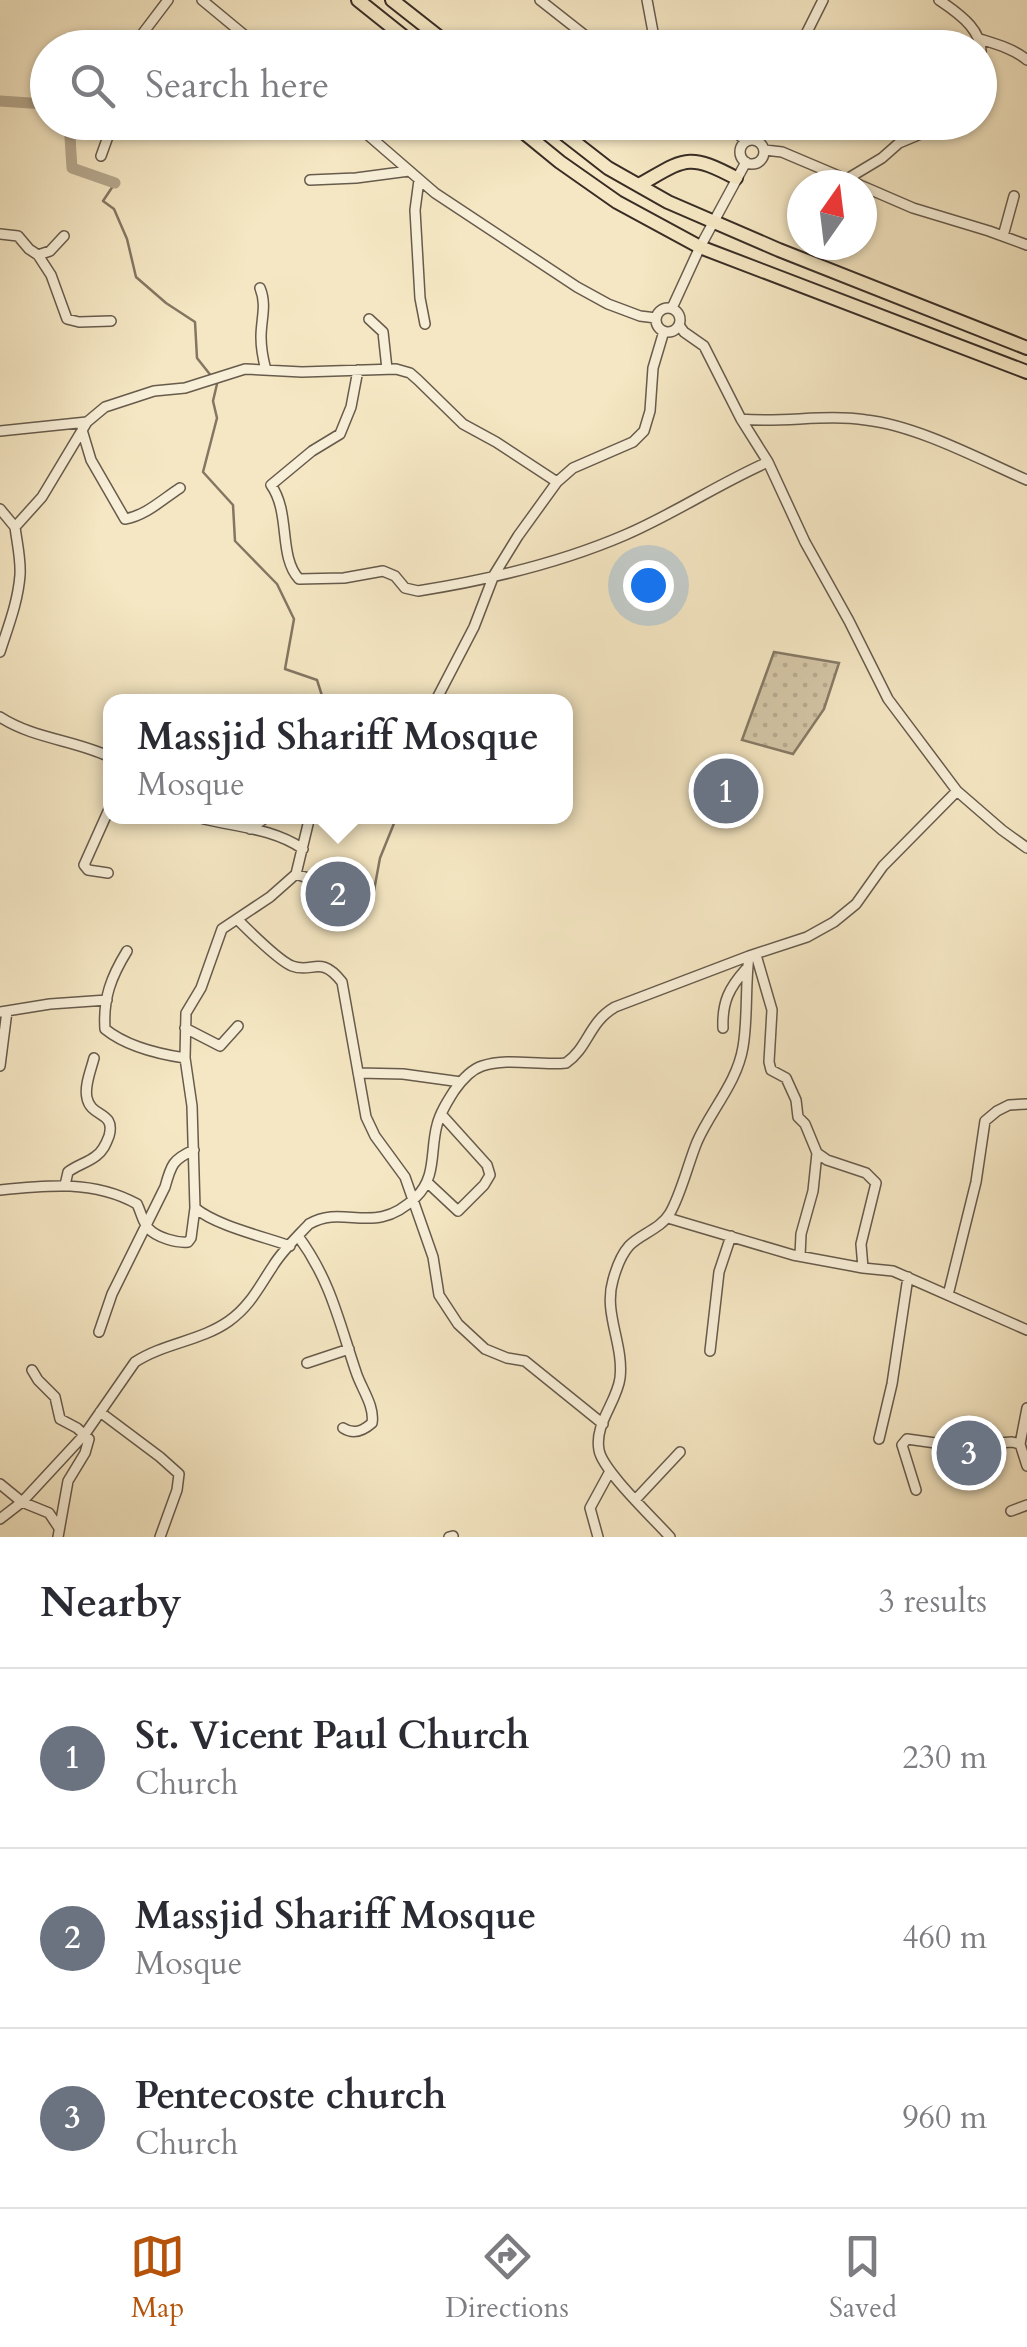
<!DOCTYPE html>
<style>
:root{--surface:#fff;--page:#f2f2f3;--text:#2b2b33;--muted:#7c7c81;--line:#e1e1e2;--accent:#b45309}
body{margin:0;font-family:Cardo,serif;background:var(--page);color:var(--text)}
.compass{position:absolute;left:787px;top:170px;width:90px;height:90px;border-radius:50%;background:var(--surface);box-shadow:0 2px 8px #0004;rotate:14deg}
.you{position:absolute;left:648px;top:585px;width:35px;height:35px;margin:-25px;border:8px solid #fff;border-radius:50%;background:#1a73e8;box-shadow:0 0 0 15px #1a73e833}
.badge{display:grid;place-items:center;width:65px;height:65px;border-radius:50%;background:var(--accent);color:#fff;font-size:32px;font-weight:700}
.pin{position:absolute;translate:-50% -50%;border:5px solid #fff;box-shadow:0 2px 10px #0006}
.popup{position:absolute;left:103px;top:694px;width:470px;height:130px;box-sizing:border-box;display:grid;place-content:center;border-radius:20px;background:var(--surface);filter:drop-shadow(0 2px 8px #0005);font-size:32px;white-space:nowrap;color:var(--muted)}
.popup b{font-size:38px;color:var(--text)}
.popup::after{content:'';position:absolute;left:50%;top:100%;margin-left:-20px;border:20px solid transparent;border-top-color:var(--surface)}
.list{margin:0;padding:0;list-style:none}
h2{display:flex;justify-content:space-between;align-items:center;height:130px;margin:0;padding:0 40px;font-size:42px}
h2 small{font-size:32px;font-weight:400;color:var(--muted)}
.list li{display:grid;grid-template-columns:65px 1fr auto;gap:30px;align-items:center;box-sizing:border-box;height:180px;padding:0 40px;border-top:2px solid var(--line)}
.list b{display:block;font-size:38px;white-space:nowrap}
.list p{margin:0;font-size:32px;white-space:nowrap;color:var(--muted)}
.list em{font-size:32px;font-style:normal;color:var(--muted)}
.icon{flex:none;width:55px;height:55px;fill:none;stroke:currentColor;stroke-width:2;stroke-linecap:round;stroke-linejoin:round}
.map{position:relative;flex:none;width:1027px;height:1537px;overflow:hidden}
.search{position:absolute;background:var(--surface);box-shadow:0 2px 8px #0004;left:30px;right:30px;top:30px;height:110px;display:flex;align-items:center;gap:25px;box-sizing:border-box;padding:0 35px;border-radius:55px;color:var(--muted);font-size:38px}
.sheet{height:670px;background:var(--surface)}
nav{display:flex;justify-content:space-around;align-items:center;box-sizing:border-box;height:140px;border-top:2px solid var(--line);background:var(--surface);font-size:28px;color:var(--muted)}
nav a{display:grid;justify-items:center;gap:5px}
nav .on{color:var(--accent)}
.map>svg:first-child{display:block}
</style>
<div class="map">
<svg width="1027" height="1537" viewBox="0 0 1027 1537">
<defs>
<pattern id="grass-dots" width="8" height="8" patternUnits="userSpaceOnUse" patternTransform="scale(2.5)"><rect width="8" height="8" fill="#d5c7a8"/><path d="M2 2h.1M6 6h.1" fill="none" stroke="#b8ab90" stroke-width="1.8" stroke-linecap="round"/></pattern>
</defs>
<rect width="100%" height="100%" fill="#f5e7c3"/>
<filter id="stains"><feTurbulence type="fractalNoise" baseFrequency=".002" numOctaves="4"/><feColorMatrix values="0 0 0 0 .2 0 0 0 0 .09 0 0 0 0 .02 0 0 0 .5 -.17"/></filter>
<radialGradient id="worn" r=".72"><stop offset=".6" stop-color="#630" stop-opacity="0"/><stop offset="1" stop-color="#630" stop-opacity=".3"/></radialGradient>
<!-- grass -->
<path fill="url(#grass-dots)" stroke="#867a66" stroke-width="2.5" d="M 774,652 L 839,663 L 824,709 L 793,754 L 742,740 Z"/>
<g fill="none" stroke-linecap="round" stroke-linejoin="round">
<!-- stream -->
<path stroke="#837663" stroke-width="2.5" d="M 115,183 L 103,201 L 114,209 L 127,239 L 136,277 L 166,303 L 195,322 L 197,358 L 212,377
M 217,384 L 213,401 L 217,418 L 203,472 L 233,505 L 235,541 L 277,584 L 294,619 L 285,669 L 317,680 L 324,702
M 373,896 L 380,858 L 397,816"/>
<!-- river -->
<path stroke="#b5a78d" stroke-width="11" d="M 0,101 L 45,104 L 48,106
M 69,122 L 72,168 L 115,183"/>
<defs>
<path id="minor" d="M 202,0 L 260,48
M 540,0 L 601,48
M 647,0 L 656,48
M 939,0 C 960,14 987,33 980,61
M 980,39 C 996,44 1014,49 1027,60
M 138,48 L 143,33 L 168,0
M 799,48 L 823,0
M 353,122 L 435,193 L 577,287 L 608,304 L 640,316 L 656,318
M 716,122 L 738,134 L 746,141
M740 152a12 12 0 1 1 24 0a12 12 0 1 1-24 0Z
M 765,150 L 782,152 L 860,185
M 101,156 L 110,131 L 106,122
M 847,179 L 882,158 L 899,143 L 930,130 L 937,122
M 310,180 L 356,178 L 409,171
M 419,180 L 415,210 L 420,298 L 425,324
M 862,186 L 913,208 L 989,231 L 1027,245
M 0,234 L 18,236 L 29,249 L 38,255 L 50,251 L 64,236
M 1003,236 L 1014,196
M 38,255 L 51,275 L 67,319 L 79,322 L 111,321
M 260,288 C 267,305 261,319 261,337 C 261,349 263,359 266,370
M656 320a12 12 0 1 1 24 0a12 12 0 1 1-24 0Z
M 672,308 L 700,247 L 746,162
M 369,319 L 383,332 L 387,369
M 679,325 L 684,332 L 704,346 L 741,419 L 768,462 L 805,542 L 849,621 L 888,699 L 957,791 L 1002,830 L 1027,848
M 358,370 L 351,407 L 340,434 L 312,451 L 271,485 C 291,513 278,556 299,579 L 344,578 L 383,571 L 395,576 L 405,588 L 418,591 C 488,580 560,563 625,535 C 674,514 718,484 768,462
M 741,419 C 783,423 825,414 866,420 C 918,426 979,459 1027,480
M 82,430 L 91,460 L 125,519 C 145,516 163,499 180,488
M 0,431 L 87,422
M 0,509 L 15,527
M 0,652 C 8,627 18,602 20,575 C 21,559 17,543 15,527 L 42,497 L 87,422 L 105,407 L 154,391 L 185,388 L 245,369 L 302,372 L 396,369 L 410,373 L 418,380 L 463,424 L 496,442 L 557,482
M 435,702 L 474,627 L 494,575 L 518,536 L 557,482 L 573,468 L 633,442 L 644,431 L 650,411 L 653,368 L 664,331
M 0,717 C 34,739 75,740 110,757
M 204,819 C 238,827 274,829 303,849
M 250,829 L 268,816
M 108,873 L 88,870 L 84,865 L 110,807
M 296,874 L 334,887
M 237,919 C 248,930 279,961 292,966 C 313,974 320,954 342,982 L 366,1117 L 375,1136 L 405,1177 L 433,1257 L 439,1295 L 458,1324 L 485,1349 L 507,1358 L 525,1361 L 603,1424
M 127,951 C 111,977 103,998 105,1029 C 126,1046 158,1054 185,1058
M 756,955 L 772,1010 L 769,1062 L 771,1070 L 786,1078 L 796,1100 L 798,1117 L 805,1124 L 817,1153 L 827,1160 L 866,1173 L 876,1183 L 861,1244 L 863,1268
M 0,1012 L 50,1004 L 107,1000
M 185,1028 L 220,1046 L 238,1026
M 723,1028 C 722,1002 729,988 746,969
M 0,1066 L 7,1011
M 358,1073 L 403,1074 L 461,1082
M 427,1182 L 458,1211 L 484,1185 L 490,1175 L 487,1165 L 441,1114
M 65,1185 L 68,1172 C 77,1165 87,1163 96,1156 C 103,1151 106,1144 109,1136 C 116,1111 91,1118 87,1098 C 84,1086 91,1070 94,1058
M 0,1190 C 47,1185 94,1180 137,1204 C 141,1212 143,1223 148,1228 C 157,1238 177,1243 188,1242 L 191,1238 L 195,1208
M 668,1218 L 793,1255 L 863,1268 L 893,1271 L 1027,1330
M 298,1236 C 331,1281 339,1322 356,1372 C 361,1388 375,1406 372,1423 C 363,1431 354,1435 343,1428
M 290,1246 C 262,1236 217,1226 195,1208 L 192,1106 L 185,1058 L 186,1013 L 201,988 L 222,929 L 270,897 L 296,874 L 310,816
M 800,1256 L 801,1234 L 813,1191 L 817,1153
M 948,1295 L 976,1182 L 985,1121 L 997,1111 L 1009,1105 L 1027,1104
M 99,1332 L 112,1294 L 165,1187 C 171,1165 173,1159 194,1150
M 710,1351 L 719,1272 L 731,1236
M 307,1363 L 349,1349
M 32,1370 L 38,1380 L 55,1397 L 60,1419 L 77,1428 L 89,1439 L 85,1453 L 68,1481 L 58,1537
M 100,1412 L 160,1457 L 179,1474 L 177,1490 L 160,1537
M 879,1439 L 892,1384 L 908,1277
M 1020,1444 L 1027,1408
M 0,1484 L 22,1502 L 49,1513 L 59,1528
M 916,1490 L 902,1445 L 907,1439 L 957,1446 L 1012,1442 L 1020,1444 L 1027,1466
M 636,1499 L 680,1452
M 1011,1511 L 1027,1505
M 0,1519 L 22,1502 L 85,1434 L 135,1362 C 164,1343 201,1341 229,1321 C 250,1306 259,1287 273,1266 C 282,1251 297,1237 309,1224 C 345,1203 374,1238 416,1197 C 437,1177 430,1150 437,1125 C 440,1113 447,1102 454,1091 C 461,1081 470,1070 482,1066 C 509,1057 538,1066 566,1063 C 588,1048 589,1022 615,1007 L 749,956 L 807,937 L 834,922 L 856,904 L 883,866 L 957,791
M 449,1537 L 453,1536
M 598,1537 L 590,1508 L 609,1473
M 670,1537 C 654,1519 602,1470 599,1450 C 594,1424 617,1402 620,1378 C 624,1344 603,1313 613,1280 C 616,1269 621,1255 629,1246 C 640,1234 661,1229 670,1213 C 681,1194 688,1164 697,1142 C 711,1110 737,1083 743,1047 C 748,1018 745,986 749,956"/>
<path id="highway" d="M 358,0 L 418,48
M 392,0 L 453,48
M 511,122 L 560,162 L 617,202 L 700,247 L 1027,372
M 549,122 L 608,168 L 668,202 L 779,250 L 1027,348
M 639,185 C 685,159 687,152 736,178"/>
</defs>
<!-- minor casing -->
<use href="#minor" stroke="#675b4c" stroke-width="12"/>
<!-- highway casing -->
<use href="#highway" stroke="#382c25" stroke-width="16"/>
<!-- minor -->
<use href="#minor" stroke="#f8efd8" stroke-width="9"/>
<!-- highway -->
<use href="#highway" stroke="#f5e7c3" stroke-width="12"/>
</g>
<rect width="100%" height="100%" filter="url(#stains)"/>
<rect width="100%" height="100%" fill="url(#worn)"/>
</svg>
<svg class="compass" viewBox="-18 -18 36 36"><path d="M0-13l5 13h-10z" fill="#e53935"/><path d="M0 13l5-13h-10z" fill="#7c7c81"/></svg>
<div class="you"></div>
<div class="pin badge" style="left:726px;top:791px;background:#6b7280">1</div>
<div class="pin badge" style="left:338px;top:894px;background:#6b7280">2</div>
<div class="popup"><b>Massjid Shariff Mosque</b>Mosque</div>
<div class="pin badge" style="left:969px;top:1453px;background:#6b7280">3</div>
<div class="search"><svg class="icon" aria-label="search" viewBox="0 0 24 24"><circle cx="10" cy="10" r="6"/><path d="M15 15l6 6"/></svg>Search here</div>
</div>
<section class="sheet">
<h2>Nearby<small>3 results</small></h2>
<ul class="list">
<li><span class="badge" style="background:#6b7280">1</span><div><b>St. Vicent Paul Church</b><p>Church</p></div><em>230 m</em></li>
<li><span class="badge" style="background:#6b7280">2</span><div><b>Massjid Shariff Mosque</b><p>Mosque</p></div><em>460 m</em></li>
<li><span class="badge" style="background:#6b7280">3</span><div><b>Pentecoste church</b><p>Church</p></div><em>960 m</em></li>
</ul>
</section>
<nav>
<a class="on"><svg class="icon" aria-label="map" viewBox="0 0 24 24"><path d="M3 6l6-2 6 2 6-2v14l-6 2-6-2-6 2zM9 4v14M15 6v14"/></svg>Map</a>
<a><svg class="icon" aria-label="directions" viewBox="0 0 24 24"><path d="M12 3l9 9-9 9-9-9zM9 14v-3h6M13 9l2 2-2 2"/></svg>Directions</a>
<a><svg class="icon" aria-label="saved" viewBox="0 0 24 24"><path d="M7 4h10v16l-5-4-5 4z"/></svg>Saved</a>
</nav>
